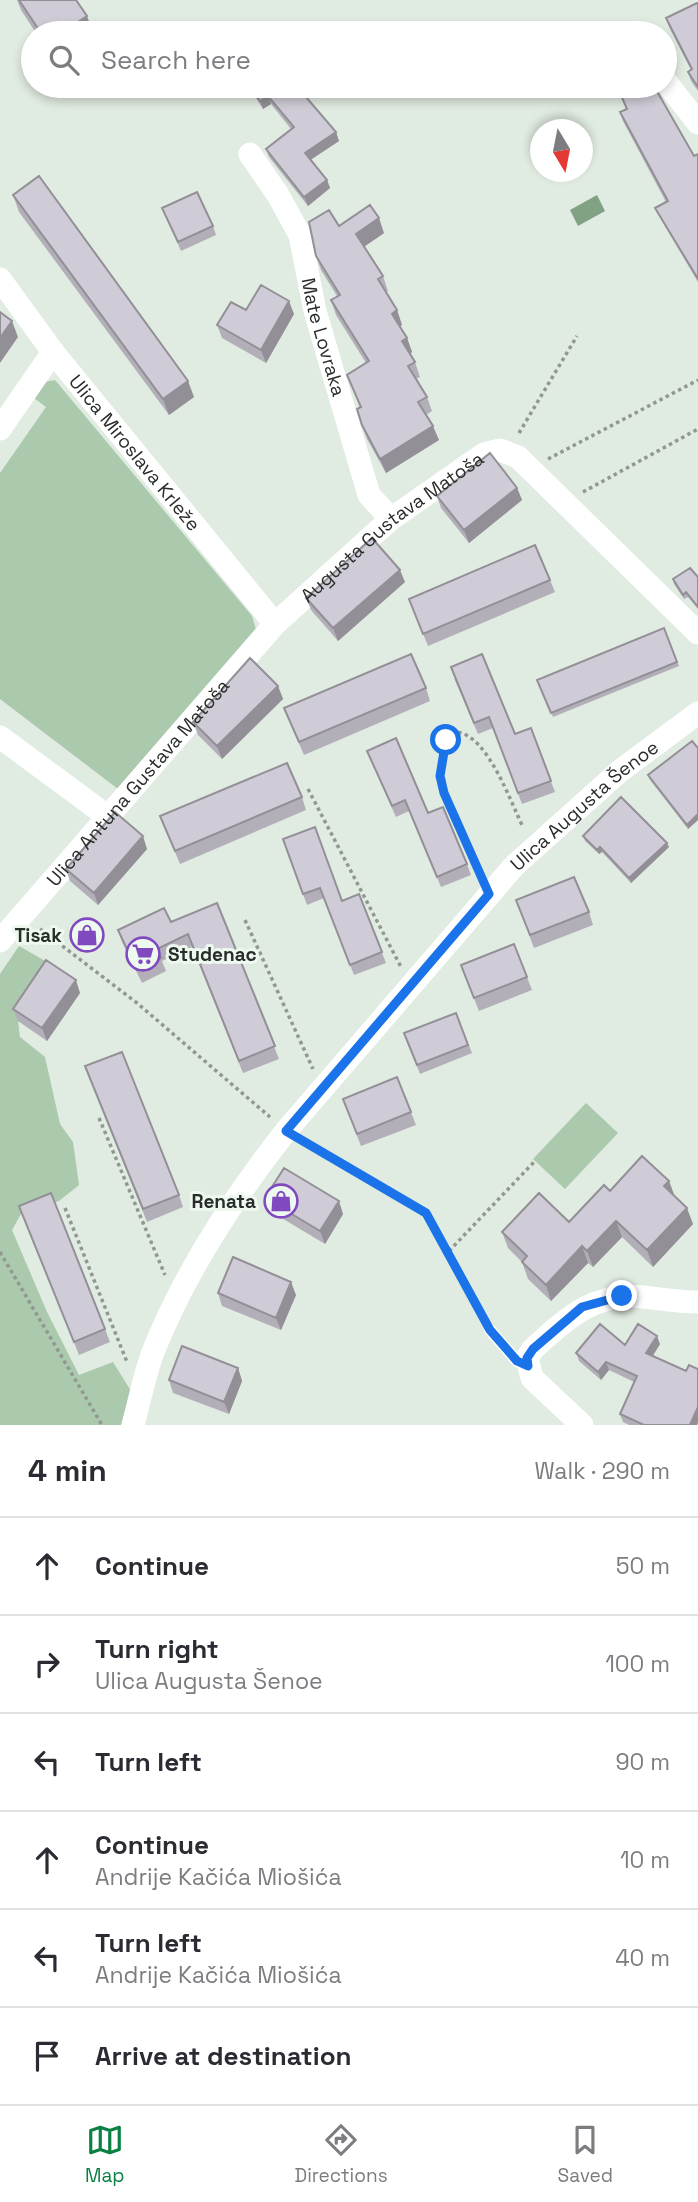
<!DOCTYPE html>
<meta charset="utf-8">
<style>
:root{--surface:#fff;--page:#f2f2f3;--text:#2b2b33;--muted:#7c7c81;--line:#e1e1e2;--accent:#0b8043}
body{margin:0;font-family:"Space Grotesk",sans-serif;background:var(--page);color:var(--text)}
.compass{position:absolute;left:530px;top:119px;width:63px;height:63px;border-radius:50%;background:var(--surface);box-shadow:0 4px 10px #0003;rotate:170deg}
.stop{position:absolute;width:21px;height:21px;margin:-16px;border:5px solid #1a73e8;border-radius:50%;background:#fff}
.stop.end{background:#1a73e8;border-color:#fff;box-shadow:0 2px 7px #0008}
.list{margin:0;padding:0;list-style:none}
h2{display:flex;justify-content:space-between;align-items:center;height:91px;margin:0;padding:0 28px;font-size:30px}
h2 small{font-size:23px;font-weight:400;color:var(--muted)}
.list li{display:grid;grid-template-columns:46px 1fr auto;gap:21px;align-items:center;box-sizing:border-box;height:98px;padding:0 28px;border-top:2px solid var(--line)}
.list b{display:block;font-size:26px;white-space:nowrap}
.list p{margin:0;font-size:23px;white-space:nowrap;color:var(--muted)}
.list em{font-size:23px;font-style:normal;color:var(--muted)}
.icon{flex:none;width:38px;height:38px;fill:none;stroke:currentColor;stroke-width:2;stroke-linecap:round;stroke-linejoin:round}
.map{position:relative;flex:none;width:698px;height:1425px;overflow:hidden}
.search{position:absolute;background:var(--surface);box-shadow:0 4px 10px #0003;left:21px;right:21px;top:21px;height:77px;display:flex;align-items:center;gap:18px;box-sizing:border-box;padding:0 24px;border-radius:38px;color:var(--muted);font-size:26px}
.sheet{height:679px;background:var(--surface)}
nav{display:flex;justify-content:space-around;align-items:center;box-sizing:border-box;height:98px;border-top:2px solid var(--line);background:var(--surface);font-size:19px;color:var(--muted)}
nav a{display:grid;justify-items:center;gap:4px}
nav .on{color:var(--accent)}
.map>svg:first-child{display:block}
</style>
<div class="map">
<svg width="698" height="1425" viewBox="0 0 698 1425">
<rect width="100%" height="100%" fill="#e0ebe1"/>
<!-- green -->
<path fill="#aac9ad" d="M 55,380 L 252,616 L 257,633 L 118,789 L 0,699 L 0,473 L 46,407 L 34,398 L 44,382 Z
M 19,946 L 54,966 L 18,1021 L 20,1037 L 45,1057 L 60,1124 L 73,1142 L 79,1185 L 59,1201 L 21,1214 L 12,1230 L 47,1312 L 79,1375 L 113,1362 L 131,1391 L 121,1425 L 0,1425 L 0,974 Z
M 586,1103 L 618,1133 L 565,1189 L 533,1159 Z"/>
<!-- water -->
<path fill="#81a384" d="M 597,195 L 605,211 L 578,226 L 570,210 Z"/>
<g fill="none" stroke-linecap="round" stroke-linejoin="round">
<!-- path -->
<path stroke="#909891" stroke-width="3.5" stroke-dasharray="3.5 3.5" stroke-linecap="butt" d="M 519,433 L 577,336
M 548,459 L 698,380
M 583,492 L 698,429
M 308,789 L 401,967
M 479,872 C 458,827 434,791 446,740 L 457,732 C 488,736 510,801 523,827
M 245,920 L 313,1069
M 40,929 L 137,1003 L 270,1117
M 99,1118 L 165,1275
M 304,1142 L 426,1213 L 482,1316
M 65,1208 L 127,1362
M 449,1251 L 535,1161
M 0,1252 L 102,1425"/>
<!-- lane -->
<path stroke="#fff" stroke-width="12" d="M 490,1330 L 517,1361 L 528,1366"/>
<!-- street -->
<g stroke="#fff" stroke-width="23">
<path d="M 666,82 L 698,123"/>
<path id="s1" d="M 250,154 L 278,195 L 300,235 L 315,311 L 369,495 L 391,519"/>
<path id="s2" d="M 0,279 L 53,352 L 275,624"/>
<path d="M 0,429 L 53,352"/>
<path d="M 0,737 L 107,816"/>
<path id="s3" d="M 0,941 L 275,624 L 391,519 L 484,454 L 500,450 L 518,457 L 698,633"/>
<path id="s4" d="M 133,1425 C 140,1400 145,1371 155,1347 C 187,1269 234,1197 286,1131 L 514,866 L 620,771 L 698,713"/>
<path d="M 582,1425 L 532,1378 L 527,1358 L 533,1349 C 566,1319 595,1291 643,1297 C 662,1299 679,1302 698,1302"/>
</g>
</g>
<!-- wall -->
<path fill="#b3afb9" d="M 17,0 L 76,0 L 93,32 L 91,33 L 36,33 L 21,10 Z
M 698,4 L 698,91 L 691,81 L 688,72 L 691,70 L 669,27 L 666,18 Z
M 248,86 L 290,86 L 295,94 L 336,132 L 339,141 L 311,159 L 327,180 L 330,188 L 308,206 L 269,157 L 266,149 L 291,129 L 271,104 L 263,109 Z
M 616,86 L 654,86 L 694,156 L 698,154 L 698,282 L 659,216 L 655,208 L 666,202 L 623,121 L 620,112 L 627,109 Z
M 13,195 L 194,397 L 169,415 L 19,212 Z
M 162,208 L 213,226 L 216,235 L 181,251 Z
M 339,226 L 384,233 L 364,247 L 383,276 L 388,291 L 386,292 L 397,310 L 402,325 L 400,326 L 407,338 L 412,352 L 410,354 L 415,362 L 420,377 L 416,379 L 427,397 L 432,411 L 426,415 L 439,440 L 386,473 L 367,439 L 362,425 L 360,407 L 347,375 L 366,363 L 336,315 L 331,300 L 337,296 L 321,270 L 316,256 Z
M 246,310 L 294,314 L 266,363 L 222,338 L 217,325 Z
M 517,488 L 522,500 L 469,543 L 441,508 L 437,496 Z
M 698,577 L 698,609 L 688,597 L 684,599 L 674,584 L 673,579 Z
M 550,580 L 555,592 L 428,646 L 409,599 Z
M 405,582 L 338,641 L 311,610 L 306,598 Z
M 664,628 L 679,666 L 553,717 L 537,680 Z
M 454,678 L 515,734 L 531,728 L 555,792 L 522,804 L 493,728 L 478,734 Z
M 278,686 L 283,699 L 222,759 L 198,735 L 193,722 Z
M 426,688 L 430,701 L 304,755 L 284,708 Z
M 698,748 L 698,820 L 688,829 L 650,780 L 648,775 Z
M 367,751 L 428,813 L 467,864 L 471,875 L 441,887 L 409,811 L 396,817 Z
M 302,797 L 306,810 L 180,864 L 160,816 Z
M 583,836 L 669,847 L 631,883 L 602,852 L 599,854 L 585,841 Z
M 283,839 L 342,901 L 359,894 L 386,963 L 354,975 L 324,898 L 307,905 Z
M 147,849 L 98,905 L 70,881 L 66,869 Z
M 516,900 L 589,912 L 593,925 L 534,948 Z
M 217,903 L 279,1059 L 243,1073 L 192,947 L 162,961 L 166,971 L 142,983 L 122,942 L 118,930 L 171,922 Z
M 527,977 L 532,990 L 479,1011 L 466,978 Z
M 80,993 L 47,1041 L 18,1021 L 13,1009 Z
M 456,1013 L 472,1053 L 420,1074 L 404,1033 Z
M 397,1077 L 416,1125 L 361,1146 L 343,1099 Z
M 90,1079 L 179,1195 L 183,1207 L 147,1222 Z
M 669,1181 L 674,1196 L 693,1224 L 653,1267 L 622,1237 L 593,1267 L 588,1263 L 551,1301 L 528,1279 L 522,1262 L 508,1248 L 502,1232 L 569,1222 L 610,1191 Z
M 265,1198 L 343,1214 L 325,1244 L 270,1211 Z
M 24,1218 L 105,1329 L 110,1342 L 79,1355 Z
M 218,1293 L 296,1295 L 281,1330 L 222,1306 Z
M 660,1344 L 653,1356 L 686,1371 L 698,1369 L 698,1422 L 697,1425 L 629,1425 L 623,1422 L 620,1414 L 634,1382 L 609,1370 L 601,1380 L 579,1361 L 576,1353 L 625,1345 Z
M 238,1368 L 242,1381 L 229,1414 L 173,1393 L 169,1380 Z"/>
<!-- shaded-wall -->
<path fill="#928f96" d="M 87,16 L 93,32 L 91,33 L 61,33 Z
M 268,96 L 271,104 L 263,109 L 260,101 Z
M 336,132 L 339,141 L 309,161 L 305,153 Z
M 327,180 L 330,188 L 308,206 L 304,197 Z
M 379,218 L 384,233 L 362,248 L 356,234 Z
M 289,301 L 294,314 L 266,363 L 261,350 Z
M 397,310 L 402,325 L 397,328 L 392,314 Z
M 12,321 L 18,337 L 0,363 L 0,338 Z
M 407,338 L 412,352 L 407,356 L 402,341 Z
M 188,381 L 194,397 L 169,415 L 163,399 Z
M 433,426 L 439,440 L 386,473 L 380,459 Z
M 517,488 L 522,500 L 469,543 L 464,530 Z
M 400,570 L 405,582 L 338,641 L 333,628 Z
M 278,686 L 283,699 L 222,759 L 217,746 Z
M 698,814 L 698,820 L 688,829 L 687,825 Z
M 143,836 L 147,849 L 98,905 L 94,893 Z
M 667,843 L 669,847 L 631,883 L 629,878 Z
M 600,847 L 602,852 L 599,854 L 597,850 Z
M 76,980 L 80,993 L 47,1041 L 42,1028 Z
M 669,1181 L 675,1197 L 664,1186 Z
M 339,1201 L 343,1214 L 325,1244 L 320,1231 Z
M 687,1208 L 693,1224 L 653,1267 L 647,1250 Z
M 616,1221 L 622,1237 L 593,1267 L 587,1251 Z
M 582,1246 L 588,1263 L 551,1301 L 546,1285 Z
M 291,1282 L 296,1295 L 281,1330 L 276,1318 Z
M 657,1336 L 660,1344 L 649,1361 L 646,1353 Z
M 606,1362 L 609,1370 L 601,1380 L 598,1372 Z
M 238,1368 L 242,1381 L 229,1414 L 224,1402 Z
M 698,1407 L 698,1422 L 697,1425 L 690,1425 Z"/>
<!-- building -->
<path fill="#d0ccd7" stroke="#928f96" stroke-width="2" d="M 19,0 L 76,0 L 87,16 L 61,33 L 41,33 Z
M 697,3 L 698,4 L 698,87 L 688,72 L 692,69 L 666,18 Z
M 250,86 L 290,86 L 295,94 L 300,90 L 336,132 L 305,153 L 327,180 L 304,197 L 266,149 L 294,127 L 268,96 L 260,101 Z
M 617,86 L 654,86 L 694,156 L 698,154 L 698,279 L 655,208 L 668,201 L 620,112 L 627,109 Z
M 39,176 L 188,381 L 163,399 L 13,195 Z
M 197,192 L 213,226 L 178,242 L 162,208 Z
M 370,205 L 379,218 L 356,234 L 383,276 L 378,279 L 397,310 L 392,314 L 407,338 L 402,341 L 415,362 L 408,366 L 427,397 L 418,402 L 433,426 L 380,459 L 362,425 L 357,409 L 361,407 L 347,375 L 369,361 L 331,300 L 340,295 L 316,256 L 309,222 L 329,210 L 339,226 Z
M 261,285 L 289,301 L 261,350 L 217,325 L 231,302 L 246,310 Z
M 0,312 L 12,321 L 0,338 Z
M 490,453 L 517,488 L 464,530 L 437,496 Z
M 372,538 L 400,570 L 333,628 L 306,598 Z
M 535,545 L 550,580 L 423,634 L 409,599 Z
M 690,568 L 698,577 L 698,607 L 686,592 L 683,595 L 673,579 Z
M 664,628 L 677,662 L 551,713 L 537,680 Z
M 411,654 L 426,688 L 299,742 L 284,708 Z
M 482,654 L 515,734 L 531,728 L 551,781 L 518,793 L 489,717 L 474,723 L 451,667 Z
M 250,658 L 278,686 L 217,746 L 193,722 Z
M 396,738 L 428,813 L 443,807 L 467,864 L 437,877 L 405,800 L 392,806 L 367,751 Z
M 692,741 L 698,748 L 698,814 L 687,825 L 648,775 Z
M 287,763 L 302,797 L 175,851 L 160,816 Z
M 621,797 L 667,843 L 629,878 L 600,847 L 597,850 L 583,836 Z
M 115,812 L 143,836 L 94,893 L 66,869 Z
M 315,827 L 342,901 L 359,894 L 382,952 L 350,965 L 320,888 L 303,894 L 283,839 Z
M 574,877 L 589,912 L 530,935 L 516,900 Z
M 217,903 L 275,1046 L 239,1061 L 188,934 L 157,949 L 161,958 L 137,970 L 118,930 L 164,908 L 171,922 Z
M 514,944 L 527,977 L 474,998 L 461,965 Z
M 46,960 L 76,980 L 42,1028 L 13,1009 Z
M 456,1013 L 468,1045 L 417,1065 L 404,1033 Z
M 122,1052 L 179,1195 L 143,1209 L 85,1066 Z
M 397,1077 L 411,1112 L 357,1134 L 343,1099 Z
M 642,1156 L 669,1181 L 664,1186 L 687,1208 L 647,1250 L 616,1221 L 587,1251 L 582,1246 L 546,1285 L 522,1262 L 527,1256 L 502,1232 L 539,1193 L 569,1222 L 604,1185 L 610,1191 Z
M 284,1168 L 339,1201 L 320,1231 L 265,1198 Z
M 51,1193 L 105,1329 L 74,1342 L 19,1206 Z
M 233,1257 L 291,1282 L 276,1318 L 218,1293 Z
M 600,1324 L 625,1345 L 638,1324 L 657,1336 L 646,1353 L 686,1371 L 689,1365 L 698,1369 L 698,1407 L 690,1425 L 644,1425 L 620,1414 L 637,1376 L 606,1362 L 598,1372 L 576,1353 Z
M 182,1346 L 238,1368 L 224,1402 L 169,1380 Z"/>
<g fill="none" stroke-linecap="round" stroke-linejoin="round">
<!-- route -->
<path stroke="#1a73e8" stroke-width="9" d="M 446,740 L 440,776 L 444,793 L 489,894 L 286,1131 L 426,1213 L 490,1330 L 517,1361 L 528,1366 L 527,1358 L 533,1349 L 582,1307 L 622,1296"/>
</g>
<!-- icons -->
<defs>
<symbol id="shop-ring" viewBox="-11 -11 22 22"><circle r="9.5" fill="#edf8ee" stroke="#8149c0" stroke-width="1.5"/><path d="M-5-2.5h2.3a2.7 3.5 0 0 1 5.4 0H5L5.5 6h-11ZM-1.5-2.5h3a1.5 2.3 0 0 0-3 0Z" fill="#8149c0"/></symbol>
<symbol id="supermarket-ring" viewBox="-11 -11 22 22"><circle r="9.5" fill="#edf8ee" stroke="#8149c0" stroke-width="1.5"/><path d="M-6-5.5h2.5l.6 2H6L4.5 2H-2.5L-4.4-4H-6ZM-1.5 3.2a1.3 1.3 0 1 0 .1 0ZM3 3.2a1.3 1.3 0 1 0 .1 0Z" fill="#8149c0"/></symbol>
</defs>
<g fill-rule="evenodd">
<use href="#shop-ring" x="68" y="916" width="38" height="38"/>
<use href="#supermarket-ring" x="124" y="935" width="38" height="38"/>
<use href="#shop-ring" x="262" y="1182" width="38" height="38"/>
</g>
<g text-anchor="middle" stroke-width="6" stroke-linejoin="round" paint-order="stroke">
<!-- street labels -->
<g font-size="19" fill="#292d2a" stroke="#edf8ee">
<text dy="7" stroke="none"><textPath href="#s1" startOffset="200">Mate Lovraka</textPath></text>
<text dy="7" stroke="none"><textPath href="#s2" startOffset="220">Ulica Miroslava Krleže</textPath></text>
<text dy="7" stroke="none"><textPath href="#s3" startOffset="572">Augusta Gustava Matoša</textPath></text>
<text dy="7" stroke="none"><textPath href="#s3" startOffset="210">Ulica Antuna Gustava Matoša</textPath></text>
<text dy="7" stroke="none"><textPath href="#s4" startOffset="777">Ulica Augusta Šenoe</textPath></text>
</g>
<!-- poi labels -->
<g font-size="19" font-weight="bold" fill="#292d2a" stroke="#edf8ee" text-anchor="end">
<text x="62" y="942">Tisak</text>
<text x="168" y="961" text-anchor="start">Studenac</text>
<text x="256" y="1208">Renata</text>
</g>
</g>
</svg>
<svg class="compass" viewBox="-18 -18 36 36"><path d="M0-13l5 13h-10z" fill="#e53935"/><path d="M0 13l5-13h-10z" fill="#7c7c81"/></svg>
<div class="stop" style="left:446px;top:740px"></div>
<div class="stop end" style="left:622px;top:1296px"></div>
<div class="search"><svg class="icon" aria-label="search" viewBox="0 0 24 24"><circle cx="10" cy="10" r="6"/><path d="M15 15l6 6"/></svg>Search here</div>
</div>
<section class="sheet">
<h2>4 min<small>Walk · 290 m</small></h2>
<ul class="list">
<li><svg class="icon" aria-label="ahead" viewBox="0 0 24 24"><path d="M12 20V5M6 11l6-6 6 6"/></svg><div><b>Continue</b></div><em>50 m</em></li>
<li><svg class="icon" aria-label="right" viewBox="0 0 24 24"><path d="M7 20v-9h11M14 6l5 5-5 5"/></svg><div><b>Turn right</b><p>Ulica Augusta Šenoe</p></div><em>100 m</em></li>
<li><svg class="icon" aria-label="left" viewBox="0 0 24 24"><path d="M17 20v-9H6M10 6l-5 5 5 5"/></svg><div><b>Turn left</b></div><em>90 m</em></li>
<li><svg class="icon" aria-label="ahead" viewBox="0 0 24 24"><path d="M12 20V5M6 11l6-6 6 6"/></svg><div><b>Continue</b><p>Andrije Kačića Miošića</p></div><em>10 m</em></li>
<li><svg class="icon" aria-label="left" viewBox="0 0 24 24"><path d="M17 20v-9H6M10 6l-5 5 5 5"/></svg><div><b>Turn left</b><p>Andrije Kačića Miošića</p></div><em>40 m</em></li>
<li><svg class="icon" aria-label="arrive" viewBox="0 0 24 24"><path d="M6 21V4h12l-3 4 3 4H6"/></svg><div><b>Arrive at destination</b></div></li>
</ul>
</section>
<nav>
<a class="on"><svg class="icon" aria-label="map" viewBox="0 0 24 24"><path d="M3 6l6-2 6 2 6-2v14l-6 2-6-2-6 2zM9 4v14M15 6v14"/></svg>Map</a>
<a><svg class="icon" aria-label="directions" viewBox="0 0 24 24"><path d="M12 3l9 9-9 9-9-9zM9 14v-3h6M13 9l2 2-2 2"/></svg>Directions</a>
<a><svg class="icon" aria-label="saved" viewBox="0 0 24 24"><path d="M7 4h10v16l-5-4-5 4z"/></svg>Saved</a>
</nav>
